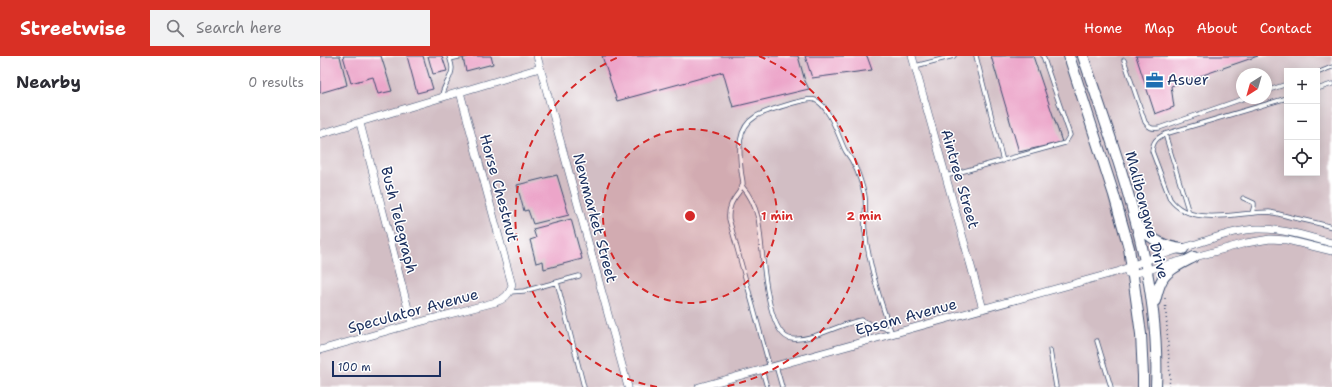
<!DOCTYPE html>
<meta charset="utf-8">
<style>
:root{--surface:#fff;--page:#f2f2f3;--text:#2b2b33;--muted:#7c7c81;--line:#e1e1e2;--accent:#d93025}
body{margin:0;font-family:"Shantell Sans",sans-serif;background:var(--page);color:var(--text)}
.controls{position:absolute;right:12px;top:12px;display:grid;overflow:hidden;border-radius:0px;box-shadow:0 2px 10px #0003}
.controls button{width:36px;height:36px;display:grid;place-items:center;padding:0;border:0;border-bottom:1px solid var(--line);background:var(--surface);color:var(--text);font:20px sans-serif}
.compass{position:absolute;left:916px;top:12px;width:36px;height:36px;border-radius:50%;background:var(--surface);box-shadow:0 2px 10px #0003;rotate:217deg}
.scale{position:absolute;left:12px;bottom:10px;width:109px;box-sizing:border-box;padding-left:4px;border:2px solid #1b2f5e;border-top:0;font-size:11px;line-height:14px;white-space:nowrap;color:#1b2f5e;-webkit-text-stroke:3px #fff;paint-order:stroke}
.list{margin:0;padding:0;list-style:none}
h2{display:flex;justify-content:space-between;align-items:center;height:52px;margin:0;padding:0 16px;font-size:17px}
h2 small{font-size:13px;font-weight:400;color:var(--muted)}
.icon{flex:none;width:22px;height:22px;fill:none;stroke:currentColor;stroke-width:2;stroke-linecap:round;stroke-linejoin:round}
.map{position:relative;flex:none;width:1012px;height:331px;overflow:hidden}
header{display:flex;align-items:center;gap:24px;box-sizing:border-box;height:56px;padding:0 20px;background:var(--accent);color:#fff}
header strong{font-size:19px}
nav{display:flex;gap:22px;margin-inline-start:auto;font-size:14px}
.search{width:280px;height:36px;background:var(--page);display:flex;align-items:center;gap:10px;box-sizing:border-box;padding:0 14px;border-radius:0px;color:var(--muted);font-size:15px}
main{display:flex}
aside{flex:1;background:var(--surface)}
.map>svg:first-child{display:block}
</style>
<header>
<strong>Streetwise</strong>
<div class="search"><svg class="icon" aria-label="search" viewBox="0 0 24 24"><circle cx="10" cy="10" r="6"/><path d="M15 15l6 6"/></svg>Search here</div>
<nav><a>Home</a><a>Map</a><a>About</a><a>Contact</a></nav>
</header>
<main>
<aside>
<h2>Nearby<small>0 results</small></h2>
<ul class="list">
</ul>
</aside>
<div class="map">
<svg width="1012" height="331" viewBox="0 0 1012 331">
<rect width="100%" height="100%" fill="#fff"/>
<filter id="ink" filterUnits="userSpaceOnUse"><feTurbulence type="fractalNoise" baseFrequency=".025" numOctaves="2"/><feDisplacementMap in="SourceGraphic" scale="8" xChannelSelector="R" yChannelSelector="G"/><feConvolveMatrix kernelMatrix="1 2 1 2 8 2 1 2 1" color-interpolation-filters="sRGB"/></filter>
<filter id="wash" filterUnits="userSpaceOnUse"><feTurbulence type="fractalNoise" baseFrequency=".012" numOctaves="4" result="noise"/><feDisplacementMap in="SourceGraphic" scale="16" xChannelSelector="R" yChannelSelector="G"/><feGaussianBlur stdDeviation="0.9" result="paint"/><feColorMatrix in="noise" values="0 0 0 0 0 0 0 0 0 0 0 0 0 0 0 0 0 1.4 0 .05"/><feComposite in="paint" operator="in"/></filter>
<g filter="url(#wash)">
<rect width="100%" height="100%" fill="#ede7cb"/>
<!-- industrial -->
<path fill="#d2bec4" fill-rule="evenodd" d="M 0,0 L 1012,0 L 1012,331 L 0,331 ZM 967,15 L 997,15 L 997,117 L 967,117 ZM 922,18 L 946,18 L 946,42 L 922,42 Z"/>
<g id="blocks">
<!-- building -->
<path fill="#eca5c9" d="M 0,0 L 20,0 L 27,29 L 0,37 Z
M 23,0 L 61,0 L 72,35 L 58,38 L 53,21 L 31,27 Z
M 87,0 L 103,0 L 113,33 L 97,37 Z
M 108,0 L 122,0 L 127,15 L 113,18 Z
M 150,0 L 171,0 L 173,8 L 146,15 L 143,2 Z
M 282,0 L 478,0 L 485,25 L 489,33 L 413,51 L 403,16 L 297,45 Z
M 485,0 L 547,0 L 552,14 L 492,22 Z
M 671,0 L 713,0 L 742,86 L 699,96 Z
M 816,0 L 938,0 L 851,30 L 854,51 L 835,58 Z
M 237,119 L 249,159 L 213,168 L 208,154 L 204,155 L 197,129 Z
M 251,163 L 262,203 L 224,213 L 223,205 L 216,207 L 210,184 L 216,182 L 213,173 Z"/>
</g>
</g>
<g filter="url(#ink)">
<use href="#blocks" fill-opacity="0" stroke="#3a4b6e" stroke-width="1"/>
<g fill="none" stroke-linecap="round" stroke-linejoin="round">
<defs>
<path id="lane" d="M 656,0 L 683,105
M 130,3 L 143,0
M 804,4 L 825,66 C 829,72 832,73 839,72 L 925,42
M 595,10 L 634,0
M 997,17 L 1012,11
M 997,33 L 1012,28
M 946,35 L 967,28
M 122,42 C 121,30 132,24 132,12 C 132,8 130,4 129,0
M 967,42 L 845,78 C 836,82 833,86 832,95 L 850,143 C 871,172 918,156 949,156 C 956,157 963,159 970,161 C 984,164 998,167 1012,171
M 845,78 L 869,157
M 626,120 L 745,87 L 750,79 L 723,0
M 422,130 C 431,140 435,150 438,162 C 443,185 444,280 472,283 C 494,285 520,267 542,264 L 554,270 L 570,273
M 923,142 L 934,147 L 934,150 L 932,157
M 237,226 L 259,220
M 190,236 L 204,235 L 237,226 L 264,331
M 777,285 L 791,331
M 730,294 L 736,331
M 456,310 L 462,331
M 450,312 L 409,163 C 408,152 412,145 419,136 C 420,133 422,131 423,128 C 423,123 421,118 421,113 C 419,94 417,72 435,61 C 442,56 488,41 495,44 C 508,48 519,81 524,92 C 526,97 530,101 532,105 C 538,114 541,126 544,136 C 548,149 543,162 545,175 C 549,210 560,245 572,278
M 442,314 L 447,331"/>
<path id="street" d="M 217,0 L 308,331
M 592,0 L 663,253
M 40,67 L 92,268
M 0,78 L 220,12
M 808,217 L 813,218 L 926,187 L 950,183 L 967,184 L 1012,195
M 0,294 L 92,268 L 176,246 C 185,243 190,238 192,229 L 140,36
M 379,331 L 800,215 C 820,205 842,199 863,192 C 887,185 912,174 937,173 C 962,172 988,181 1012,187"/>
<path id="secondary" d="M 749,0 L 794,139 L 809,192 L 821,278 L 823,320 L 823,331
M 763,0 C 799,109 841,213 836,331
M 817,170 C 833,183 842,191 863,193
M 835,245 C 837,238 838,232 841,226 C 846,214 863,207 874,201"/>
</defs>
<!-- lane casing -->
<use href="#lane" stroke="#3a4b6e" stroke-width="5"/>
<!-- street casing -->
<use href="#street" stroke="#3a4b6e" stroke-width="8"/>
<!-- secondary casing -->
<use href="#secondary" stroke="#3a4b6e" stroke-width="12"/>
<!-- path -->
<path stroke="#3a4b6e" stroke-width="1.5" stroke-dasharray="1 3" stroke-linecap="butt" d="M 812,119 L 831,170
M 845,242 L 850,320 L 849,331"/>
<!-- lane -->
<use href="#lane" stroke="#fff" stroke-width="3.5"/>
<!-- street -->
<use href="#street" stroke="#fff" stroke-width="7"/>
<!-- secondary -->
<use href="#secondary" stroke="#fff" stroke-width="10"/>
</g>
</g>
<!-- distance rings -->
<circle cx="370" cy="160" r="87" fill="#d62828" fill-opacity=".12"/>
<g fill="none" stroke="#d62828" stroke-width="2" stroke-dasharray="7 5">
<circle cx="370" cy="160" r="87"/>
<path d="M337 331A174 174 0 0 1 301 0M439 0A174 174 0 0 1 403 331"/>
</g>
<!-- icons -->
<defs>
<symbol id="office-bare" viewBox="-9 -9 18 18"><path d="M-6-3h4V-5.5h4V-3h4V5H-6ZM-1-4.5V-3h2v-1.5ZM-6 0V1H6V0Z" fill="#1f6fb2" stroke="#fff" stroke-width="2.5" paint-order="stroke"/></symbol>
</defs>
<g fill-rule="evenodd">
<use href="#office-bare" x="822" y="12" width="25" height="25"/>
</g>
<g text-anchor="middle" stroke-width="3" stroke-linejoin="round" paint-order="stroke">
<!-- poi labels -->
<g font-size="15" fill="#1b2f5e" stroke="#fff" text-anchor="start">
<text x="847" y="29">Asuer</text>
</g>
<!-- street labels -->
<g font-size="15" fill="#1b2f5e" stroke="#fff">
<text transform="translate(640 123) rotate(74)" y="5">Aintree Street</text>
<text transform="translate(179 132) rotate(75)" y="5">Horse Chestnut</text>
<text transform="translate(827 159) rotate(75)" y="5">Malibongwe Drive</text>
<text transform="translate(275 162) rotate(75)" y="5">Newmarket Street</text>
<text transform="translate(79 164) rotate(76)" y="5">Bush Telegraph</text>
<text transform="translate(93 255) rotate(-15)" y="5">Speculator Avenue</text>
<text transform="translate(586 261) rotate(-15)" y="5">Epsom Avenue</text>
</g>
</g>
<circle cx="370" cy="160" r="6" fill="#d62828" stroke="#fff" stroke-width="2"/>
<g font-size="12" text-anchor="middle" font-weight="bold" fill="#d62828" stroke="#fff" stroke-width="3" stroke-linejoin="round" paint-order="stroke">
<text x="457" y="164">1 min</text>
<text x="544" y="164">2 min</text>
</g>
</svg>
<div class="controls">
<button>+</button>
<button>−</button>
<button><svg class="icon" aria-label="locate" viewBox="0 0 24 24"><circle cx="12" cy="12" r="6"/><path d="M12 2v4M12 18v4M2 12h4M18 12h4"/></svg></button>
</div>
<svg class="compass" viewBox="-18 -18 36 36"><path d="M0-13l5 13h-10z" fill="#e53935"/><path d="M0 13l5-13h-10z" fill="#7c7c81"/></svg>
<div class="scale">100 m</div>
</div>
</main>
